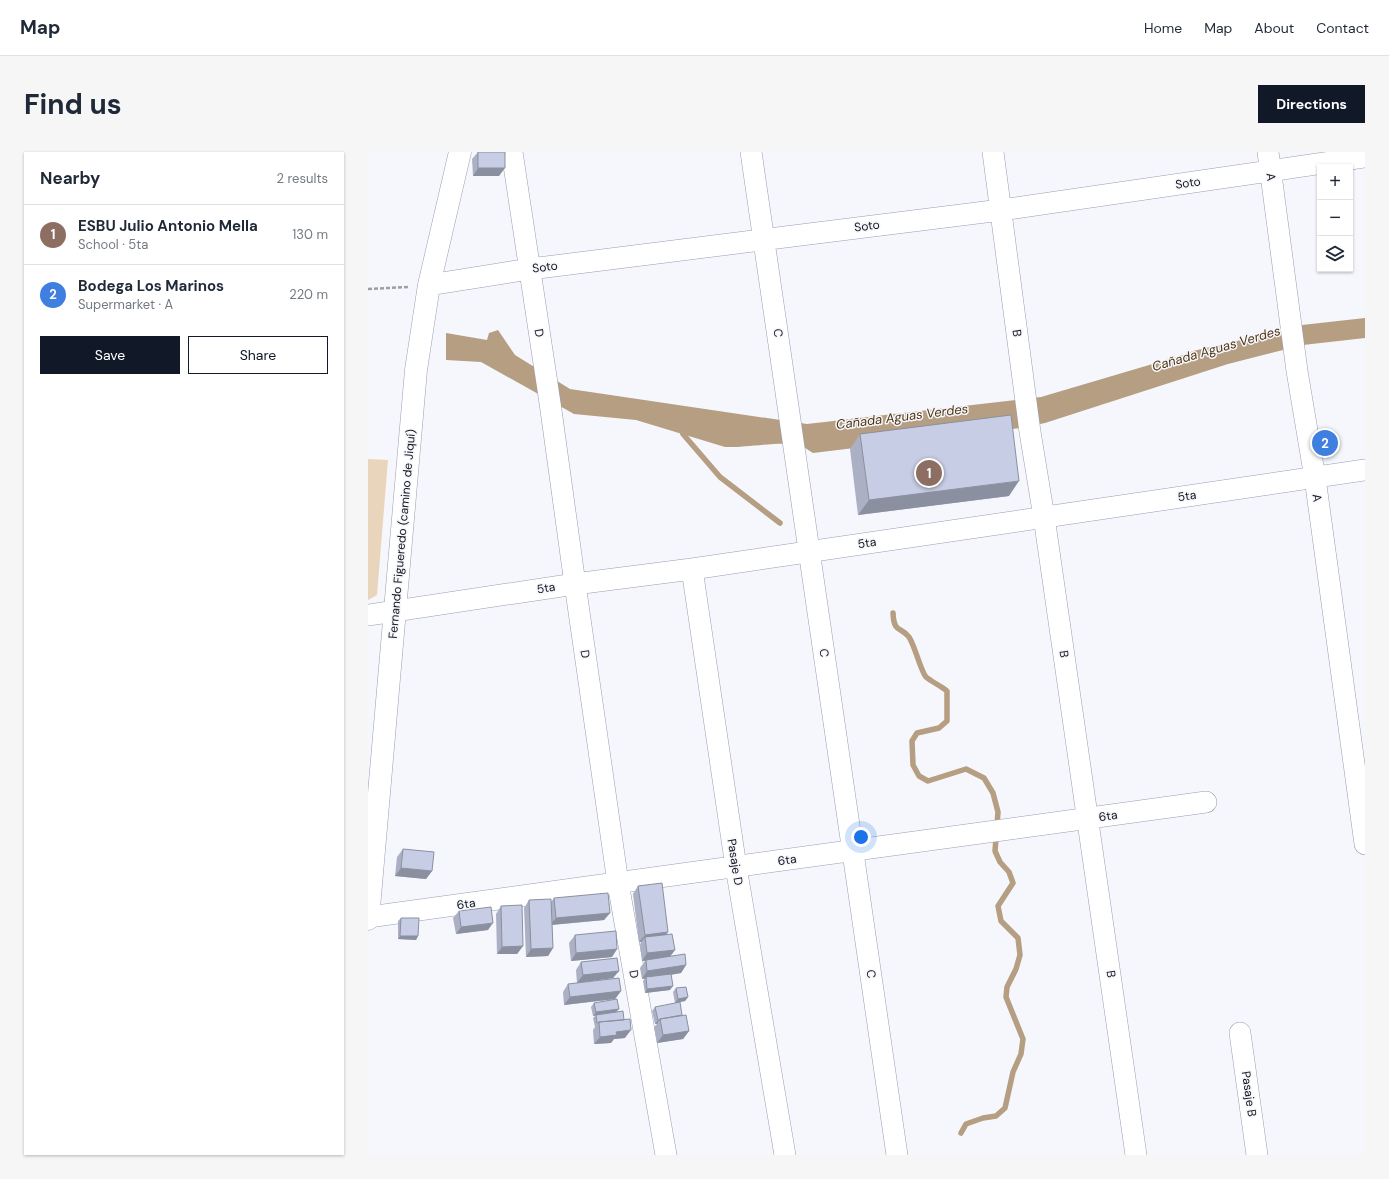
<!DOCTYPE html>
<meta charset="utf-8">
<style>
:root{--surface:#fff;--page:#f6f6f7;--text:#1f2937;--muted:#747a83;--line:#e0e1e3;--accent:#111827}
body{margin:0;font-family:"DM Sans",sans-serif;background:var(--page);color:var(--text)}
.controls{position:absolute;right:12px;top:12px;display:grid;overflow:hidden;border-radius:0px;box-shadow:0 1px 3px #0004}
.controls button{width:36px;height:36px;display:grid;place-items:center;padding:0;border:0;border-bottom:1px solid var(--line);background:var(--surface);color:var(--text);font:20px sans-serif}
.you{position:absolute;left:493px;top:685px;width:14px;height:14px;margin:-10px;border:3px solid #fff;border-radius:50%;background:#1a73e8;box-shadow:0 0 0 6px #1a73e833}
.badge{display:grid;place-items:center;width:26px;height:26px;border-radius:50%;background:var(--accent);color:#fff;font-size:13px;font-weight:700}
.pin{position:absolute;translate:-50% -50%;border:2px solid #fff;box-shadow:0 1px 4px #0006}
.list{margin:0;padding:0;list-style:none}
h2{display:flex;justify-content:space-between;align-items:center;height:52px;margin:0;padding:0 16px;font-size:17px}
h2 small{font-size:13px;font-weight:400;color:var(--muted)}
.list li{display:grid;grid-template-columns:26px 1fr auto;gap:12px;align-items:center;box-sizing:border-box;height:60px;padding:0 16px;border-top:1px solid var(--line)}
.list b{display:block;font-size:15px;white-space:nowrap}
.list p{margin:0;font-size:13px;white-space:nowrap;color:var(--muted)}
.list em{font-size:13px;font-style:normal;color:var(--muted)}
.actions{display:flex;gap:8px;padding:12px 16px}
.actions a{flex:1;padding:9px 0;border:1px solid var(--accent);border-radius:0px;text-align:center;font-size:14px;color:var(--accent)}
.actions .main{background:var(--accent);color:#fff}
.icon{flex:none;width:22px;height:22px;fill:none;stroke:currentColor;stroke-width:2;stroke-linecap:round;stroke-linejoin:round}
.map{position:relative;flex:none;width:997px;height:1003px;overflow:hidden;border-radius:0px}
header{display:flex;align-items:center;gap:24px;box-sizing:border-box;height:56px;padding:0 20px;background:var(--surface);border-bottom:1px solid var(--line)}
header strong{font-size:19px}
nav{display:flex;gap:22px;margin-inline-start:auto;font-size:14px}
.intro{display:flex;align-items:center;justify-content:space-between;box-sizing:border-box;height:96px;padding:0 24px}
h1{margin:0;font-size:28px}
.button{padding:10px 18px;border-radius:0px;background:var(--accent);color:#fff;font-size:14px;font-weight:700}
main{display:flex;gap:24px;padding:0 24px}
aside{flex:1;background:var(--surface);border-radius:0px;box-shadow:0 1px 3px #0004}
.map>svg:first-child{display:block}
</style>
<header>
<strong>Map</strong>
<nav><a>Home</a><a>Map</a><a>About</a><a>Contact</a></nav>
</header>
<div class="intro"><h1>Find us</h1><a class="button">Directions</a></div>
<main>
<aside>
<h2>Nearby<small>2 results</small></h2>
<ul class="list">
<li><span class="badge" style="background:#8d6e63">1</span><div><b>ESBU Julio Antonio Mella</b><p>School · 5ta</p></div><em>130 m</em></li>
<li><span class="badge" style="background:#3f7fe0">2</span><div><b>Bodega Los Marinos</b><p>Supermarket · A</p></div><em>220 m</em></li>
</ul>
<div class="actions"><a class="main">Save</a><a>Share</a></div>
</aside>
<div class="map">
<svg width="997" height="1003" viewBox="0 0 997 1003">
<rect width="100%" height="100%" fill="#f6f7fc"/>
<!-- green -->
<path fill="#e9d5bc" d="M 0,307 L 20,308 L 9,443 L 0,448 Z"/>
<!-- water -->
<path fill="#b59e82" d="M 997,166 L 997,186 L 935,193 L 860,212 L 677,271 L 653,276 L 445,301 C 441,299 438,296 434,294 C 419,288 376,296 357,295 L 268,268 L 206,262 L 113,210 L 78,208 L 78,181 L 119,188 L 121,181 L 130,178 L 147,203 L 202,237 L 439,272 L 673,245 L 815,203 L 825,199 L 908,180 L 934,173 Z"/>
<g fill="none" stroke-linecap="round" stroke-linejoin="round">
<!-- stream -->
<path stroke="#b59e82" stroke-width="5.5" d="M 315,282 L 352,325 L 412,371
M 525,461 C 526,482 533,474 541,485 C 547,494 553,520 558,525 C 564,530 573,534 579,539 L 579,569 L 571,576 L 549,581 L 544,589 L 545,613 L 551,624 L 560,629 L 598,617 L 616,626 L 625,641 L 630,660 L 627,699 L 632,710 L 641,720 L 645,731 L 630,754 L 633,769 L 650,786 L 652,803 L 648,817 L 639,835 L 638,845 L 655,887 L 653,902 L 645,920 L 637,956 L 628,964 L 615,966 L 598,972 L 593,981"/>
<defs>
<path id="street" d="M 144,0 L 182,251 L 207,432 L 250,731 L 298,1003
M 383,0 L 529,1003
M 625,0 L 662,280 L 676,365 L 768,1003
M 900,0 L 929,219 L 947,326 L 997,692
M 61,133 L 162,117 L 633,58 L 997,5
M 324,417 L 368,715 L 417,1003
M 0,463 L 207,432 L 324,417 L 997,318
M 0,765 L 838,650
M 872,881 L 889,1003"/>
<path id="secondary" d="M 0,767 L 48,218 L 61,133 L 92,0"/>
</defs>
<!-- street casing -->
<use href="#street" stroke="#989db3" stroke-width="22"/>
<!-- secondary casing -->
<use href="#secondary" stroke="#989db3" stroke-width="23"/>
<!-- path -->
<path stroke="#9c9ea4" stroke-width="2.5" stroke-dasharray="4 2" stroke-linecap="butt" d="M 0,137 L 40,135"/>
<!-- street -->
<use href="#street" stroke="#fff" stroke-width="21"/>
<!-- secondary -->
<use href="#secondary" stroke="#fff" stroke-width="22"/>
</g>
<!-- wall -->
<path fill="#abb0c4" d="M 110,0 L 137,0 L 131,24 L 105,24 L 104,7 Z
M 492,282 L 641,344 L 490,363 L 482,297 Z
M 35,697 L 64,719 L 58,727 L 27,724 L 29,705 Z
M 270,734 L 307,798 L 302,804 L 318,813 L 313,821 L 303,823 L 302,838 L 277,841 L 275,829 L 277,826 L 274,827 L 272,816 L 277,809 L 274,809 L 272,793 L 273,790 L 271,790 L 265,742 Z
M 186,746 L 242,761 L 236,768 L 184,773 L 185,796 L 180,804 L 158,805 L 156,756 L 161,748 L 183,750 Z
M 133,754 L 155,794 L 149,802 L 129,802 L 128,762 Z
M 91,759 L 120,778 L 88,782 L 85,766 Z
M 33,766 L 50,784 L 48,788 L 30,787 L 30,769 Z
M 207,783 L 249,797 L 244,805 L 203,809 L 201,791 Z
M 213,810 L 251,819 L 245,826 L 209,831 L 208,818 Z
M 200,832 L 253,839 L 247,847 L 196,853 L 195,840 Z
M 308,836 L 320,845 L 317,849 L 307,851 L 305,840 Z
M 226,851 L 251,857 L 248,860 L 257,886 L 246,887 L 243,891 L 226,892 L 225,878 L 227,875 L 225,866 L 228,863 L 225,864 L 223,855 Z
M 287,855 L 314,864 L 321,879 L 315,887 L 289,891 L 286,875 L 289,872 L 287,872 L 284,859 Z"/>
<!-- shaded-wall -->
<path fill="#8b90a0" d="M 110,16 L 137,16 L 131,24 L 105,24 Z
M 651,329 L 641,344 L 490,363 L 501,348 Z
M 33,716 L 64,719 L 58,727 L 27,724 Z
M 242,761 L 236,768 L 182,773 L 188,766 Z
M 125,771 L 120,778 L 88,782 L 93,775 Z
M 300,780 L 295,788 L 277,785 L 273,790 L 271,790 L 277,783 Z
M 32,784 L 50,784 L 48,788 L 30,787 Z
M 155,794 L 149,802 L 129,802 L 134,795 Z
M 185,796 L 180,804 L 158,805 L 163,797 Z
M 249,797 L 244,805 L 203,809 L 208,801 Z
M 307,798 L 301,806 L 274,809 L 279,801 Z
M 318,813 L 313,821 L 274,827 L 279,819 Z
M 251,819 L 245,826 L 209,831 L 215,823 Z
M 305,834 L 302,838 L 277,841 L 279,837 Z
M 253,839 L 247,847 L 196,853 L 202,845 Z
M 320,845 L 317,849 L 307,851 L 310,847 Z
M 251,857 L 248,860 L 225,864 L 228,860 Z
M 290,868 L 291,868 L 289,872 L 287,872 Z
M 263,878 L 257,886 L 246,887 L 243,891 L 226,892 L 232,885 L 248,880 Z
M 321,879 L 315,887 L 289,891 L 295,883 Z"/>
<!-- building -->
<path fill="#c7cde4" stroke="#8b90a0" d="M 110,0 L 137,0 L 137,16 L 110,16 Z
M 643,263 L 651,329 L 501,348 L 492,282 Z
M 35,697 L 66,700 L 64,719 L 33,716 Z
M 294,731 L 300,780 L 277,783 L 270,734 Z
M 240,741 L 242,761 L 188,766 L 186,746 Z
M 183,747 L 185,796 L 163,797 L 161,748 Z
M 154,753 L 155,794 L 134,795 L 133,754 Z
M 123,755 L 125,771 L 93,775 L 91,759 Z
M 33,766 L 51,766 L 50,784 L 32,784 Z
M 248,779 L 249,797 L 208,801 L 207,783 Z
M 304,782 L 307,798 L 279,801 L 277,785 Z
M 317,802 L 318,813 L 279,819 L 278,808 Z
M 249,806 L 251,819 L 215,823 L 213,810 Z
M 303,822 L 305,834 L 279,837 L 278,825 Z
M 251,826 L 253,839 L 202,845 L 200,832 Z
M 318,835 L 320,845 L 310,847 L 308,836 Z
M 249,847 L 251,857 L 228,860 L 226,851 Z
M 312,850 L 314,863 L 292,867 L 292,868 L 290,868 L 287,855 Z
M 255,859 L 256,868 L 231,870 L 229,871 L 228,863 Z
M 318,863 L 321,879 L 295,883 L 292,867 Z
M 262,867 L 263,878 L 248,880 L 249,883 L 232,885 L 231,870 Z"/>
<g text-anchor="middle" stroke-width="3" stroke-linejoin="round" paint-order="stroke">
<!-- street labels -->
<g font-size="12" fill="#13151d" stroke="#f6f7fc">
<text transform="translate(903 25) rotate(83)" y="4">A</text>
<text transform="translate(820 31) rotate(-8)" y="4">Soto</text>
<text transform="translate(499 74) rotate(-7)" y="4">Soto</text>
<text transform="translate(177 115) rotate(-7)" y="4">Soto</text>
<text transform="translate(171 181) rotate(81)" y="4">D</text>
<text transform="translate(410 181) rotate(82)" y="4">C</text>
<text transform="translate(649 181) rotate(83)" y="4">B</text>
<text transform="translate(819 344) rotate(-8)" y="4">5ta</text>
<text transform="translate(949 346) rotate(82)" y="4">A</text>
<text transform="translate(34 382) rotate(-85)" y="4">Fernando Figueredo (camino de Jiquí)</text>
<text transform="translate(499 391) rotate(-8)" y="4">5ta</text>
<text transform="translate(178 436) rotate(-9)" y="4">5ta</text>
<text transform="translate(456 501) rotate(82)" y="4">C</text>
<text transform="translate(217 502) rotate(82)" y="4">D</text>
<text transform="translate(696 502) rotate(82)" y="4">B</text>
<text transform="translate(740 664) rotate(-8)" y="4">6ta</text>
<text transform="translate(419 708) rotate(-8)" y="4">6ta</text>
<text transform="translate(367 710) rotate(81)" y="4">Pasaje D</text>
<text transform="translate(98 752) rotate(-8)" y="4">6ta</text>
<text transform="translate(266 822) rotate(80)" y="4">D</text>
<text transform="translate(503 822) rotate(82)" y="4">C</text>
<text transform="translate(743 822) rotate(82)" y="4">B</text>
<text transform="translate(881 942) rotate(82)" y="4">Pasaje B</text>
</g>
<!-- water labels -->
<g font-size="13" font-style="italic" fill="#4f3511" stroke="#f6f7fc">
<text transform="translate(848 196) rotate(-16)" y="5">Cañada Aguas Verdes</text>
<text transform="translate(534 264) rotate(-7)" y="5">Cañada Aguas Verdes</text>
</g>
</g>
</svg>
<div class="controls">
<button>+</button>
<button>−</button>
<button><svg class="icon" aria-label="layers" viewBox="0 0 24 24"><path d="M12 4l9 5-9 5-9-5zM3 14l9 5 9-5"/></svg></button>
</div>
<div class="you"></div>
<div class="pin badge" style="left:561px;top:321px;background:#8d6e63">1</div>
<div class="pin badge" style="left:957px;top:291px;background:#3f7fe0">2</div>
</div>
</main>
